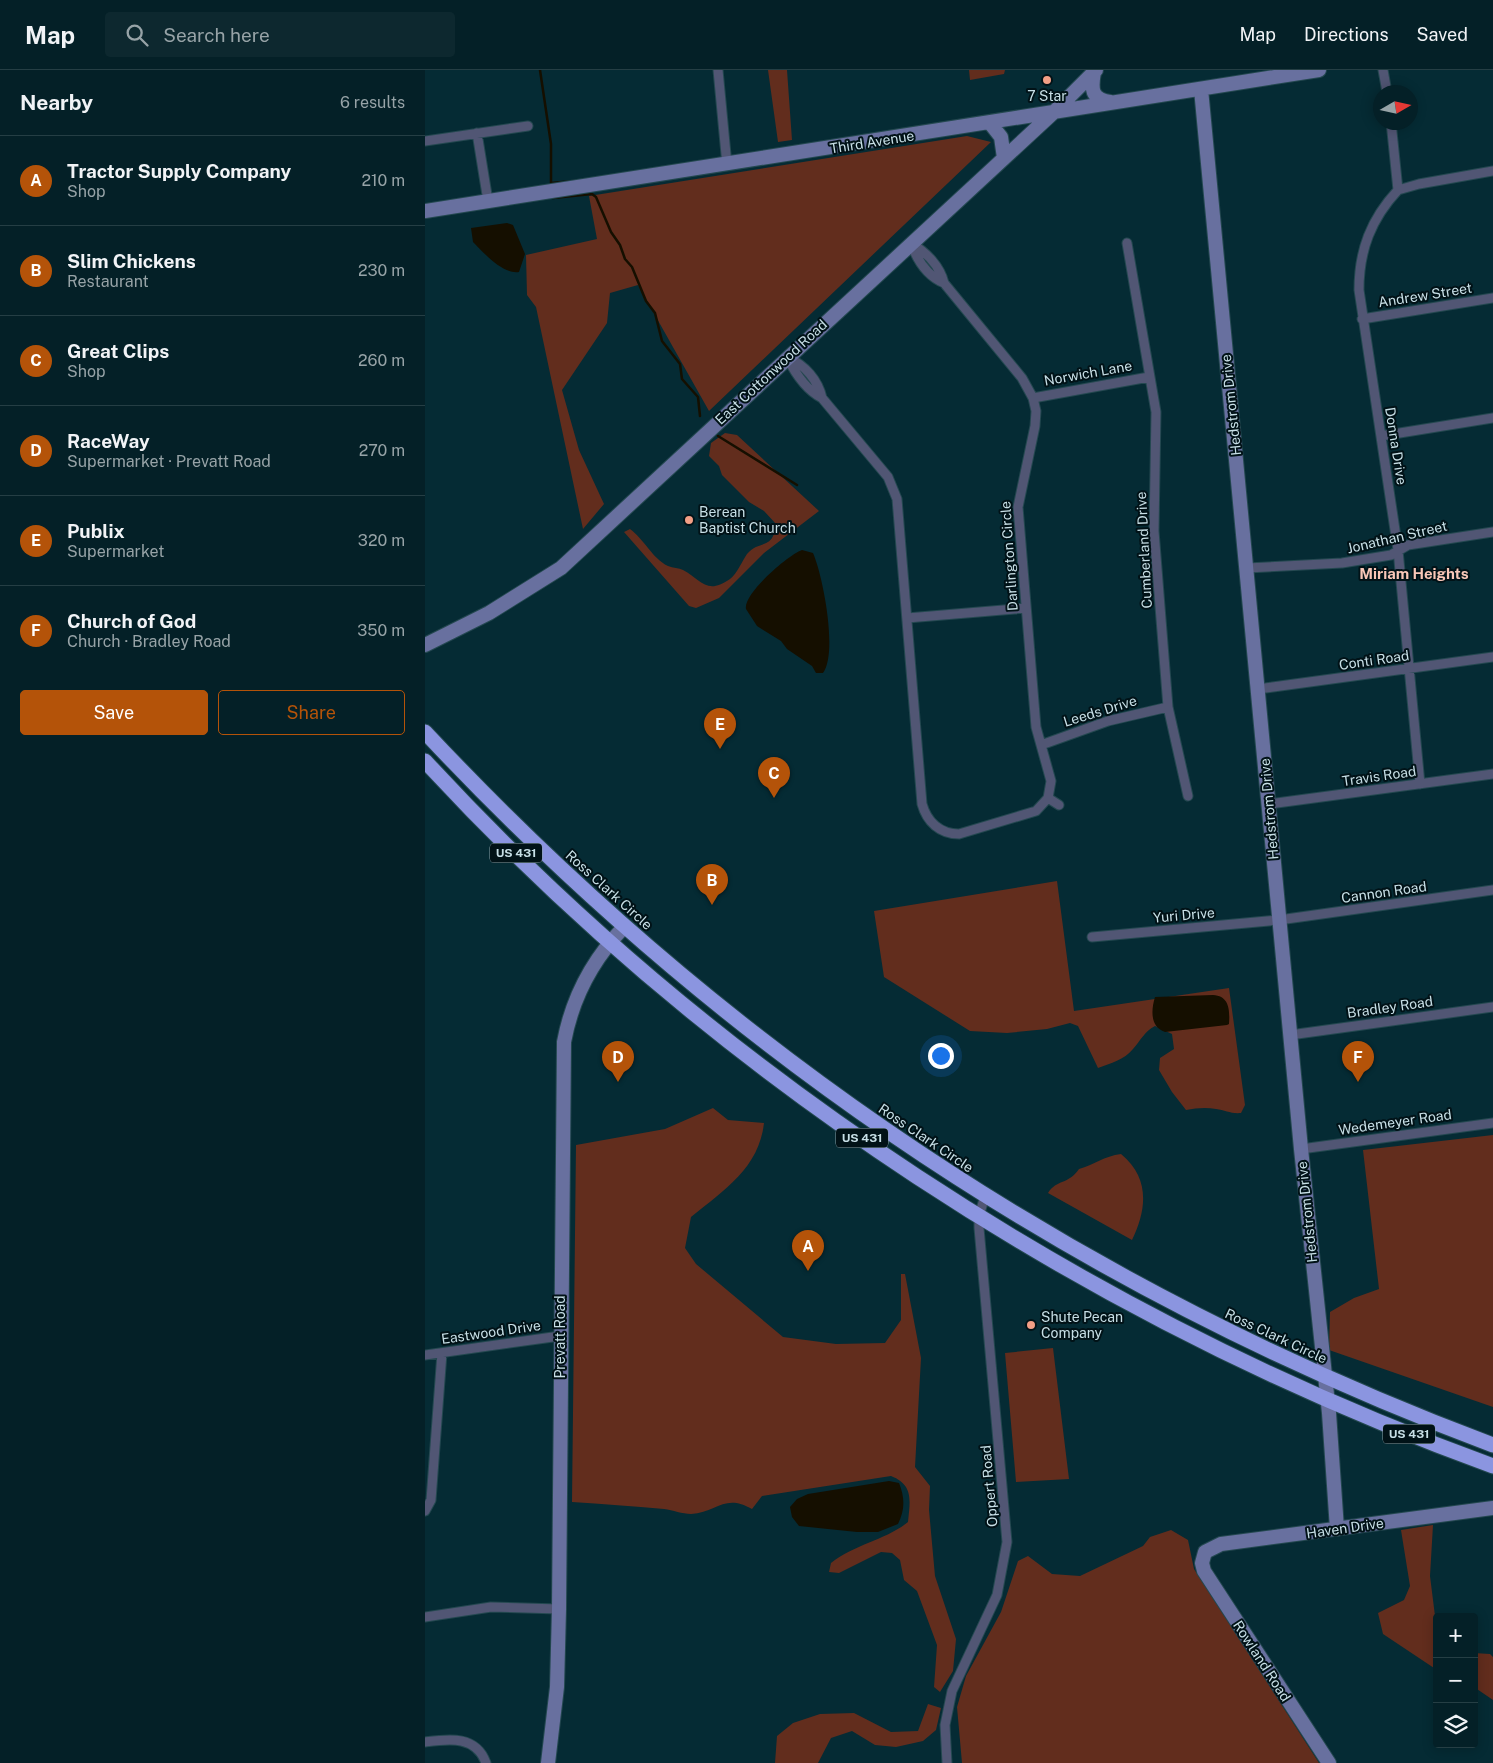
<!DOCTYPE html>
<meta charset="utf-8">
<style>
:root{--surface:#042027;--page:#0d282f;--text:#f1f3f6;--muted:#97a3a7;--line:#253e44;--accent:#b45309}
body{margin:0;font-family:"Public Sans",sans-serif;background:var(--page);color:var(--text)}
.controls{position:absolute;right:15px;bottom:15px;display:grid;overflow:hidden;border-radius:5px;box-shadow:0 2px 12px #0003}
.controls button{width:45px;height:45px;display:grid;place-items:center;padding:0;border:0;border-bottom:1px solid var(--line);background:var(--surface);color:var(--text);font:25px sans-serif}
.compass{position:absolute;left:948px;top:15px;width:45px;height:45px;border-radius:50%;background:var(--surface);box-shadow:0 2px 12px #0003;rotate:81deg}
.you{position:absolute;left:515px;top:985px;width:18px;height:18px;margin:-12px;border:4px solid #fff;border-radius:50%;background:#1a73e8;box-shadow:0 0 0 8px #1a73e833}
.badge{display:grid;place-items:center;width:32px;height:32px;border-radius:50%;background:var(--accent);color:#fff;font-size:16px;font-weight:700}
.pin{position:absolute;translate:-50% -41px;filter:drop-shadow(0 1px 2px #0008)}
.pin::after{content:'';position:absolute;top:26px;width:18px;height:15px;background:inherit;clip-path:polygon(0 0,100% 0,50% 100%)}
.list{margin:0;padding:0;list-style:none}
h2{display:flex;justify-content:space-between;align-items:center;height:65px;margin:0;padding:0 20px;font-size:21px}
h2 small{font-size:16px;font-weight:400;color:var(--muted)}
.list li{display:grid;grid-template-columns:32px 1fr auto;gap:15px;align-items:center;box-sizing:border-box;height:90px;padding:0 20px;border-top:1px solid var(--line)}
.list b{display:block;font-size:19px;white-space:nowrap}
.list p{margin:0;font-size:16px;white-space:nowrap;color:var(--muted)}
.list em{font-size:16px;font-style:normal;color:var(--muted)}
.actions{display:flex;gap:10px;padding:15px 20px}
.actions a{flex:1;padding:11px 0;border:1px solid var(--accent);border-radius:5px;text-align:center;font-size:18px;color:var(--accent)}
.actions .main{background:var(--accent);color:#fff}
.icon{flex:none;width:28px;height:28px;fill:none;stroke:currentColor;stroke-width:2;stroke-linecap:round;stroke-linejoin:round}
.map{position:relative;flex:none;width:1068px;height:1693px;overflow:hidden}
header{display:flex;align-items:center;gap:30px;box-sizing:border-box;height:70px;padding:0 25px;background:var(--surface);border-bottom:1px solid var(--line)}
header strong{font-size:24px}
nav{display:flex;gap:28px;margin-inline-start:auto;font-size:18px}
.search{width:350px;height:45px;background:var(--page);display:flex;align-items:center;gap:12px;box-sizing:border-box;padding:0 18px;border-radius:5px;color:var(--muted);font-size:19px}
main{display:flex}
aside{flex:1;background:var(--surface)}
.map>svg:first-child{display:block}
</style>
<header>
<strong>Map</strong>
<div class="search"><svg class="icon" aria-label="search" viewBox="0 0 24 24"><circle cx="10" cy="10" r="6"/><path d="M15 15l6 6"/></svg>Search here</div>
<nav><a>Map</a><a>Directions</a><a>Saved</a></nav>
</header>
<main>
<aside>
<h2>Nearby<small>6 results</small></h2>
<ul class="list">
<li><span class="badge">A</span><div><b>Tractor Supply Company</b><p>Shop</p></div><em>210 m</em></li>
<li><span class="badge">B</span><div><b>Slim Chickens</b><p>Restaurant</p></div><em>230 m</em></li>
<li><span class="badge">C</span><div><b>Great Clips</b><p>Shop</p></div><em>260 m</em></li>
<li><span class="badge">D</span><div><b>RaceWay</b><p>Supermarket · Prevatt Road</p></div><em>270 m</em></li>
<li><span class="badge">E</span><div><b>Publix</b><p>Supermarket</p></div><em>320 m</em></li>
<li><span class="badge">F</span><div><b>Church of God</b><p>Church · Bradley Road</p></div><em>350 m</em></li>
</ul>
<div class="actions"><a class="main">Save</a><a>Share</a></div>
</aside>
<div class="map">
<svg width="1068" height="1693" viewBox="0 0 1068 1693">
<rect width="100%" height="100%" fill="#052b34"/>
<!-- green -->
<path fill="#622d1d" d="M 343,0 L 362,0 L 367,70 L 353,72 Z
M 544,0 L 580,0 L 579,4 L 545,10 Z
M 542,66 L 566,72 L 284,341 L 213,215 L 185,223 L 182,253 L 137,320 L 154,380 L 179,434 L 158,459 L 111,237 L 102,225 L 101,185 L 172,169 L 164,126 Z
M 300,363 L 312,365 L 394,441 L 339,483 L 294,528 L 271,538 L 264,536 L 199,462 L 205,459 C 219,469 227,488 243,496 C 248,498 254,498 258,500 C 276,509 281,526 305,509 C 312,504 317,491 322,484 C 335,469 348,481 351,454 L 339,441 L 324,432 L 297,405 L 294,396 L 284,386 L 286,373 Z
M 632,811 L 649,941 L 804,918 L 820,1035 L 816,1043 C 806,1044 800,1040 791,1039 C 781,1037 771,1038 761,1040 L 747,1022 L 734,1000 L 735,988 L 749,979 L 747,964 L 730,956 C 719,962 716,970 708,979 C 699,990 686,993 673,998 L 653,956 L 645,953 L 622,959 L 582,963 L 545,961 L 459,907 L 449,841 Z
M 288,1038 L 303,1050 L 339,1053 C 334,1098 299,1120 266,1147 L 260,1178 L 271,1194 L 358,1267 L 411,1274 L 460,1273 L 476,1250 L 476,1204 L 480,1204 L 496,1288 L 490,1397 L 505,1416 L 504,1440 L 510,1506 L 531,1569 L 528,1601 L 515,1622 L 509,1617 L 512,1575 L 492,1521 L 479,1510 L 475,1490 L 467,1483 L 456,1482 L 414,1503 L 404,1502 L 406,1493 C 430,1474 461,1470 483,1452 C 485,1431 489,1415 466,1406 L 337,1426 L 327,1439 C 300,1423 292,1442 266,1444 C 257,1444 248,1440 239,1439 C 208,1436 177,1434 147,1432 L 151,1075 L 240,1059 Z
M 1068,1065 L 1068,1337 L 904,1280 L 905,1242 L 929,1228 L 954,1219 L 938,1080 Z
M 696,1084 C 725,1108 722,1139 707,1170 L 623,1123 C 632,1109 643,1115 654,1099 C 669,1095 679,1086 696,1084 Z
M 628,1278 L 644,1409 L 591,1412 L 580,1283 Z
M 1008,1455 L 1005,1506 L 1012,1562 L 1012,1600 L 958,1564 L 953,1543 L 979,1530 L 985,1516 L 976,1460 Z
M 746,1460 L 763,1470 L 769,1499 L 894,1693 L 537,1693 L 532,1637 L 541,1606 L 576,1542 L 593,1491 L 603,1486 L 627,1504 L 655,1506 L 718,1476 L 725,1467 Z
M 1049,1583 L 1065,1584 L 1068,1587 L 1068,1630 L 1049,1617 Z
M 503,1634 L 516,1638 L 511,1660 L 498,1671 L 471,1677 L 450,1675 L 427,1661 L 406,1668 L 393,1693 L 350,1693 L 352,1666 L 368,1653 L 395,1644 L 429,1643 L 466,1662 L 493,1661 Z"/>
<!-- water -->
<path fill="#150f00" d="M 82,153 L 88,155 L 100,184 L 94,202 C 78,205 58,182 48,172 L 46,158 Z
M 377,480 L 388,483 C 398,506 413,583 398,603 L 391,603 L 387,596 L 362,579 L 356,571 L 332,556 L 321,539 C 318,524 363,485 377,480 Z
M 788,925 C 804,926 805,939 804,954 L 802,955 L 740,962 C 725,957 726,940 730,927 Z
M 464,1411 L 474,1413 C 480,1428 480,1440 473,1454 L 453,1462 L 432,1462 L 374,1456 L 367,1447 L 365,1437 L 372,1429 L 383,1424 Z"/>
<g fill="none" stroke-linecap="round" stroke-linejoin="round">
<!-- stream -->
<path stroke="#150f00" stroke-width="2.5" d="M 115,0 L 126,74 L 126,113 L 149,111
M 128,128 L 167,124 L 171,127 L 186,162 L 195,175 L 200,189 L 207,197 L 221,231 L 230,243 L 237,271 L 255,294 L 257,309 L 273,327 L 275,346
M 293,366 L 372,415"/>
<defs>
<path id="street" d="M 293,0 L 302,95
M 958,0 L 962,22
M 966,52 L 973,120 C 946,149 934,180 934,220 L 973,480 L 995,714
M 52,63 L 63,131
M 0,71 L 103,56
M 973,120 L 994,114 L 1068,101
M 486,173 C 492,190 502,206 519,213
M 702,173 L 731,342 L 729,461 L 743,637 L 763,726
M 937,249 L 1068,228
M 362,287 C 370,303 381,320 397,328 L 463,407 L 472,429 L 497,734 C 502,752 515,764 534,764 L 611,741 L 623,728 L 626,711 L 611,657 L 593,437 L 610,356 L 611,341 L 608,328 L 597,308 L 519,213 C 515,196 501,182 486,173
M 362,287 C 380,295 393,310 397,328
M 608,328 L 724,307
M 956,366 L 1068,348
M 822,498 L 917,493 L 966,485 L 983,475 L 1068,462
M 482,548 L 601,538
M 833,619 L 1068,587
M 616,675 L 683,651 L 743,637
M 623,728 L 634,735
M 844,734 L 1068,704
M 667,867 L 854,850 L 1068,820
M 865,965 L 1068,937
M 876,1079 L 1068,1053
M 0,1285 L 135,1266
M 0,1441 L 6,1430 L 17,1283
M 0,1547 L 66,1537 L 134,1539
M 0,1672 C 24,1669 51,1665 61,1693
M 522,1693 L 520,1655 L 527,1621 L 572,1525 L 582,1472 L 554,1158 L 554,1146 L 560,1126"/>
<path id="secondary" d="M 669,2 C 666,19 666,29 685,32
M 776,19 L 876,1079 L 904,1343 L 912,1459
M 565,53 L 576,67 L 579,88
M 0,141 L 894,0
M 0,575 L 64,543 L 136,498 L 629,42 L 671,0
M 123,1693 L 132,1617 L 134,1539 L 139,972 C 147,929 168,889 199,857
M 904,1693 L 779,1501 L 777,1493 L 780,1482 L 796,1474 L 1068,1438"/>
<path id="highway" d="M 0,662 C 300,983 657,1221 1068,1375
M 0,691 C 289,1005 668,1251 1068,1396"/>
</defs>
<!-- street casing -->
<use href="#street" stroke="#244850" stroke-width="11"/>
<!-- secondary casing -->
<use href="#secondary" stroke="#244850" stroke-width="16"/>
<!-- highway casing -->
<use href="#highway" stroke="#244850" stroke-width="17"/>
<!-- street -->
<use href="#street" stroke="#515674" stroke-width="9"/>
<!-- secondary -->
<use href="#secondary" stroke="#68709f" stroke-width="14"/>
<!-- highway -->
<use href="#highway" stroke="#8b95e0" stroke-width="15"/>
</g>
<!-- markers -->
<g fill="#f39f86" stroke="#011217" stroke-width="2">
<circle cx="622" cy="10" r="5"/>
<circle cx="264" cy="450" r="5"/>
<circle cx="606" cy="1255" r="5"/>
</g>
<g text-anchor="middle" stroke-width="4" stroke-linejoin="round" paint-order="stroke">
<!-- shield labels -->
<g fill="#011217" stroke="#8ca2a8" stroke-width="1">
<rect x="65" y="773.5" width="52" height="19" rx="4"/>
<rect x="411" y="1058.5" width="52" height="19" rx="4"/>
<rect x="958" y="1354.5" width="52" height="19" rx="4"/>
</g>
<g font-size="12" font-weight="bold" fill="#c7dfe6">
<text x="91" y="787">US 431</text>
<text x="437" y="1072">US 431</text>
<text x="984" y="1368">US 431</text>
</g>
<!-- poi labels -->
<g font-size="14" fill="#c7dfe6" stroke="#011217" text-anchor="start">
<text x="622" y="31" text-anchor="middle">7 Star</text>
<text x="274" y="447">Berean<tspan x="274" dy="16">Baptist Church</tspan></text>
<text x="616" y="1252">Shute Pecan<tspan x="616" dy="16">Company</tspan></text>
</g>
<!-- street labels -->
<g font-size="14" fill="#c7dfe6" stroke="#011217">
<text transform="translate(447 72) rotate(-9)" y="5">Third Avenue</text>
<text transform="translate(1000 225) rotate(-9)" y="5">Andrew Street</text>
<text transform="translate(346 302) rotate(-43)" y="5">East Cottonwood Road</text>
<text transform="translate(663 303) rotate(-10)" y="5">Norwich Lane</text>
<text transform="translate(806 335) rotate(-96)" y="5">Hedstrom Drive</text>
<text transform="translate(971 376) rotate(81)" y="5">Donna Drive</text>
<text transform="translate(972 467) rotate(-13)" y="5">Jonathan Street</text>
<text transform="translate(719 480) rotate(-93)" y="5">Cumberland Drive</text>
<text transform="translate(584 486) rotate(-94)" y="5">Darlington Circle</text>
<text transform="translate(949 590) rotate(-8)" y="5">Conti Road</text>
<text transform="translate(675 641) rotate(-17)" y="5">Leeds Drive</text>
<text transform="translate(954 706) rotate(-8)" y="5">Travis Road</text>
<text transform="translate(844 739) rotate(-95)" y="5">Hedstrom Drive</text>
<text transform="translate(184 820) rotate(42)" y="5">Ross Clark Circle</text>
<text transform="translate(959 822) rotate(-8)" y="5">Cannon Road</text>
<text transform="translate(759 845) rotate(-5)" y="5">Yuri Drive</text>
<text transform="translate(965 937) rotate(-8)" y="5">Bradley Road</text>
<text transform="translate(970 1052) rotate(-8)" y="5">Wedemeyer Road</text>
<text transform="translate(501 1068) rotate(34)" y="5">Ross Clark Circle</text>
<text transform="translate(882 1142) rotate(-96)" y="5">Hedstrom Drive</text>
<text transform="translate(66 1262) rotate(-8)" y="5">Eastwood Drive</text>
<text transform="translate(851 1266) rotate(25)" y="5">Ross Clark Circle</text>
<text transform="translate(135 1267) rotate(-90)" y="5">Prevatt Road</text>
<text transform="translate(564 1416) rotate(-95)" y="5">Oppert Road</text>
<text transform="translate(920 1458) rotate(-8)" y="5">Haven Drive</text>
<text transform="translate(837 1591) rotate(57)" y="5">Rowland Road</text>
</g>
<!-- neighbourhood labels -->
<g font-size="15" font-weight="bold" fill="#f8c7b8" stroke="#011217">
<text x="989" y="509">Miriam Heights</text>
</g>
</g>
</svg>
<div class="controls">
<button>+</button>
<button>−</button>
<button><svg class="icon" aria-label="layers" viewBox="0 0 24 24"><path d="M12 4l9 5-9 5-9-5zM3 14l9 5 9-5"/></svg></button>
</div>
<svg class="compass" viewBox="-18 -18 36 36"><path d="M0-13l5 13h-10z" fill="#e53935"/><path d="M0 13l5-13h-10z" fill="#97a3a7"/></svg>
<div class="you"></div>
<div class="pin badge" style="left:383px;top:1201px">A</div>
<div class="pin badge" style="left:287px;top:835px">B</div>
<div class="pin badge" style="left:349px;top:728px">C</div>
<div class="pin badge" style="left:193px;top:1012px">D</div>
<div class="pin badge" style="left:295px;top:679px">E</div>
<div class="pin badge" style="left:933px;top:1012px">F</div>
</div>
</main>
